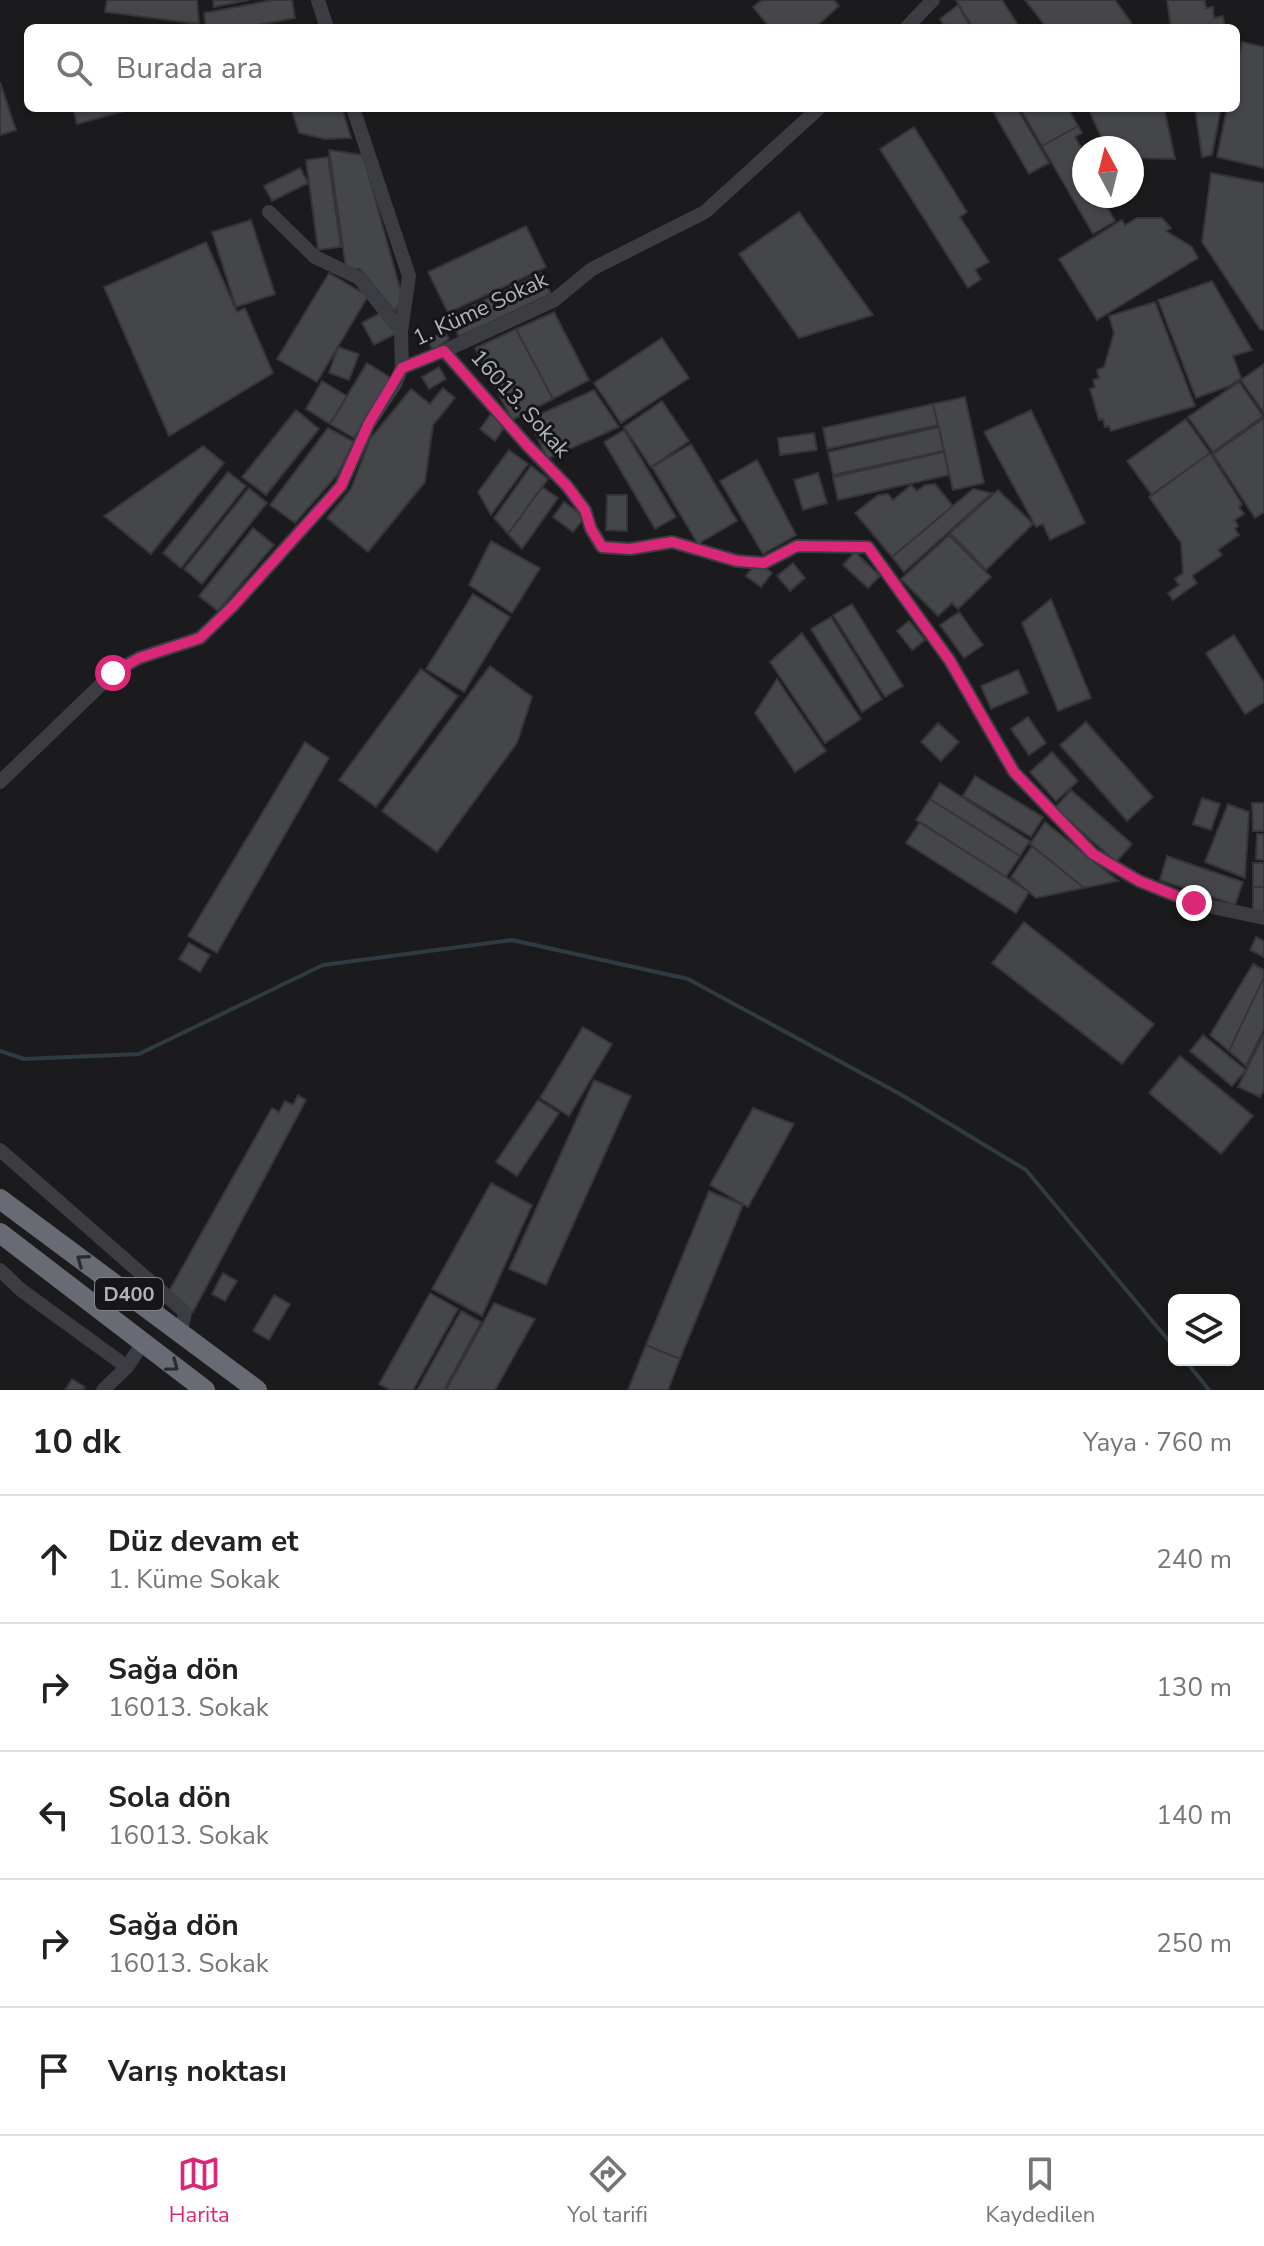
<!DOCTYPE html>
<html lang="tr">
<meta charset="utf-8">
<style>
:root{--surface:#fff;--page:#f6f6f6;--text:#222;--muted:#767676;--line:#e0e0e0;--accent:#db2777}
body{margin:0;font-family:"Nunito Sans",sans-serif;background:var(--page);color:var(--text)}
.controls{position:absolute;right:24px;bottom:24px;display:grid;overflow:hidden;border-radius:12px;box-shadow:0 2px 6px #0004}
.controls button{width:72px;height:72px;display:grid;place-items:center;padding:0;border:0;border-bottom:2px solid var(--line);background:var(--surface);color:var(--text);font:40px sans-serif}
.compass{position:absolute;left:1072px;top:136px;width:72px;height:72px;border-radius:50%;background:var(--surface);box-shadow:0 2px 6px #0004;rotate:353deg}
.stop{position:absolute;width:24px;height:24px;margin:-18px;border:6px solid #db2777;border-radius:50%;background:#fff}
.stop.end{background:#db2777;border-color:#fff;box-shadow:0 2px 8px #0008}
.list{margin:0;padding:0;list-style:none}
h2{display:flex;justify-content:space-between;align-items:center;height:104px;margin:0;padding:0 32px;font-size:34px}
h2 small{font-size:26px;font-weight:400;color:var(--muted)}
.list li{display:grid;grid-template-columns:52px 1fr auto;gap:24px;align-items:center;box-sizing:border-box;height:128px;padding:0 32px;border-top:2px solid var(--line)}
.list b{display:block;font-size:30px;white-space:nowrap}
.list p{margin:0;font-size:26px;white-space:nowrap;color:var(--muted)}
.list em{font-size:26px;font-style:normal;color:var(--muted)}
.icon{flex:none;width:44px;height:44px;fill:none;stroke:currentColor;stroke-width:2;stroke-linecap:round;stroke-linejoin:round}
.map{position:relative;flex:none;width:1264px;height:1390px;overflow:hidden}
.search{position:absolute;background:var(--surface);box-shadow:0 2px 6px #0004;left:24px;right:24px;top:24px;height:88px;display:flex;align-items:center;gap:20px;box-sizing:border-box;padding:0 28px;border-radius:12px;color:var(--muted);font-size:30px}
.sheet{height:744px;background:var(--surface)}
nav{display:flex;justify-content:space-around;align-items:center;box-sizing:border-box;height:112px;border-top:2px solid var(--line);background:var(--surface);font-size:22px;color:var(--muted)}
nav a{display:grid;justify-items:center;gap:4px}
nav .on{color:var(--accent)}
.map>svg:first-child{display:block}
</style>
<div class="map">
<svg width="1264" height="1390" viewBox="0 0 1264 1390">
<rect width="100%" height="100%" fill="#1b1b1d"/>
<g fill="none" stroke-linecap="round" stroke-linejoin="round">
<!-- stream -->
<path stroke="#303b41" stroke-width="4" d="M 0,1051 L 24,1059 L 139,1054 L 323,965 L 512,940 L 688,979 L 900,1094 L 1026,1170 L 1174,1347
M 1185,1360 L 1209,1390"/>
</g>
<!-- building -->
<path fill="#45464a" stroke="#353539" stroke-width="2" d="M 107,0 L 197,0 L 199,24 L 105,12 Z
M 213,0 L 249,0 L 214,7 Z
M 273,0 L 292,0 L 295,18 L 243,28 L 206,28 L 204,13 Z
M 762,0 L 834,0 L 839,6 L 815,28 L 770,28 L 753,7 Z
M 956,0 L 1002,0 L 1020,28 L 973,28 Z
M 1025,0 L 1115,0 L 1135,28 L 1047,28 Z
M 1167,0 L 1205,0 L 1206,8 L 1213,7 L 1214,18 L 1223,16 L 1225,28 L 1171,28 Z
M 958,5 L 971,28 L 945,28 L 940,19 Z
M 1242,42 L 1264,47 L 1264,168 L 1217,157 L 1227,108 L 1236,108 L 1236,69 Z
M 0,82 L 16,130 L 0,135 Z
M 73,108 L 135,108 L 77,124 Z
M 291,108 L 342,108 L 351,138 L 325,139 L 299,133 Z
M 991,108 L 1017,108 L 1049,163 L 1029,174 Z
M 1020,108 L 1068,108 L 1078,126 L 1042,146 Z
M 1088,108 L 1164,108 L 1175,159 L 1132,158 L 1132,148 L 1106,148 Z
M 1195,108 L 1221,108 L 1212,155 L 1202,157 Z
M 1078,126 L 1082,133 L 1075,137 L 1084,153 L 1084,196 L 1101,196 L 1115,221 L 1093,234 L 1042,146 Z
M 914,127 L 967,212 L 960,217 L 989,262 L 975,270 L 981,279 L 968,288 L 880,149 Z
M 329,150 L 363,155 L 402,296 L 395,312 L 360,269 L 346,269 Z
M 328,157 L 341,247 L 318,250 L 306,160 Z
M 300,168 L 308,183 L 272,201 L 264,186 Z
M 1211,173 L 1264,183 L 1264,330 L 1260,329 L 1202,242 Z
M 799,212 L 873,315 L 799,338 L 739,254 Z
M 1137,218 L 1162,218 L 1171,228 L 1166,231 L 1192,247 L 1198,258 L 1097,320 L 1059,259 L 1122,220 L 1125,225 Z
M 251,220 L 275,294 L 236,307 L 212,232 Z
M 526,226 L 546,267 L 448,313 L 428,272 Z
M 206,242 L 237,312 L 245,308 L 273,373 L 169,436 L 104,287 Z
M 329,273 L 368,296 L 317,382 L 277,359 Z
M 541,273 L 551,294 L 459,337 L 449,317 Z
M 1212,281 L 1252,350 L 1233,356 L 1241,378 L 1229,386 L 1196,398 L 1158,300 Z
M 1155,302 L 1195,406 L 1111,431 L 1109,426 L 1105,427 L 1103,419 L 1099,420 L 1090,389 L 1095,387 L 1093,380 L 1099,378 L 1097,370 L 1104,367 L 1114,333 L 1109,316 Z
M 389,308 L 401,331 L 374,345 L 362,323 Z
M 554,312 L 589,380 L 553,399 L 516,329 Z
M 516,329 L 553,399 L 512,420 L 475,348 Z
M 444,331 L 449,339 L 433,350 L 428,341 Z
M 662,338 L 689,378 L 621,423 L 594,383 Z
M 338,347 L 359,354 L 349,380 L 329,373 Z
M 367,363 L 391,378 L 354,438 L 330,424 Z
M 1264,364 L 1264,413 L 1241,380 Z
M 439,367 L 446,379 L 429,389 L 422,377 Z
M 322,381 L 347,396 L 330,424 L 306,409 Z
M 1239,382 L 1263,416 L 1213,452 L 1188,417 Z
M 443,388 L 455,398 L 433,425 L 425,482 L 368,552 L 327,518 L 351,489 L 370,439 L 411,389 L 430,404 Z
M 594,390 L 619,427 L 547,459 L 529,419 Z
M 965,397 L 984,483 L 953,490 L 933,404 Z
M 662,401 L 689,441 L 651,467 L 624,427 Z
M 933,404 L 938,425 L 827,449 L 823,428 Z
M 296,410 L 319,429 L 266,495 L 242,477 Z
M 1031,410 L 1085,523 L 1050,540 L 1043,524 L 1036,527 L 984,432 Z
M 491,414 L 506,425 L 495,441 L 480,429 Z
M 1264,418 L 1264,512 L 1255,518 L 1213,454 Z
M 1186,419 L 1210,453 L 1152,495 L 1127,461 Z
M 939,427 L 944,451 L 833,475 L 828,452 Z
M 328,428 L 354,442 L 337,475 L 295,523 L 270,505 Z
M 624,430 L 676,517 L 655,529 L 604,442 Z
M 814,433 L 817,450 L 780,455 L 778,438 Z
M 691,444 L 737,521 L 698,544 L 652,467 Z
M 203,446 L 224,463 L 151,554 L 104,516 Z
M 509,450 L 528,464 L 491,515 L 478,492 Z
M 944,452 L 949,475 L 838,500 L 833,477 Z
M 1210,453 L 1242,504 L 1239,507 L 1244,514 L 1235,520 L 1238,526 L 1235,529 L 1239,535 L 1218,550 L 1222,555 L 1192,576 L 1197,583 L 1173,600 L 1168,593 L 1179,585 L 1175,579 L 1183,573 L 1181,543 L 1149,497 Z
M 757,460 L 796,535 L 763,554 L 720,481 Z
M 531,466 L 548,479 L 508,534 L 494,518 Z
M 228,472 L 246,486 L 181,568 L 163,553 Z
M 818,473 L 827,503 L 803,510 L 794,480 Z
M 935,484 L 953,506 L 892,557 L 855,513 L 878,495 L 888,494 L 893,500 L 911,485 L 917,491 L 925,485 Z
M 542,487 L 558,498 L 522,549 L 508,534 Z
M 249,488 L 267,503 L 202,584 L 184,569 Z
M 973,489 L 992,493 L 904,572 L 892,557 Z
M 998,490 L 1033,524 L 986,570 L 950,533 Z
M 607,495 L 627,495 L 627,531 L 606,530 Z
M 564,502 L 585,517 L 573,532 L 553,517 Z
M 253,528 L 274,545 L 218,611 L 199,596 Z
M 949,535 L 991,577 L 958,609 L 952,603 L 938,616 L 901,579 Z
M 491,541 L 540,568 L 512,613 L 469,585 Z
M 855,552 L 880,576 L 868,588 L 843,565 Z
M 757,562 L 772,573 L 761,587 L 746,576 Z
M 793,563 L 805,578 L 790,591 L 777,576 Z
M 473,594 L 510,617 L 464,692 L 426,669 Z
M 1051,599 L 1091,698 L 1058,711 L 1022,623 Z
M 852,604 L 903,686 L 885,697 L 833,615 Z
M 959,612 L 983,645 L 964,658 L 940,625 Z
M 831,617 L 882,699 L 862,712 L 811,629 Z
M 909,621 L 925,640 L 912,650 L 897,631 Z
M 802,633 L 861,719 L 825,743 L 770,662 Z
M 1234,635 L 1264,683 L 1264,702 L 1245,714 L 1206,653 Z
M 490,666 L 532,697 L 517,743 L 437,852 L 382,811 Z
M 421,669 L 458,696 L 376,807 L 339,780 Z
M 1018,670 L 1028,693 L 991,709 L 981,686 Z
M 777,679 L 826,751 L 795,772 L 755,713 Z
M 1028,717 L 1046,743 L 1029,755 L 1011,729 Z
M 1086,722 L 1153,797 L 1127,821 L 1060,745 Z
M 938,723 L 959,742 L 941,761 L 921,742 Z
M 305,742 L 329,758 L 217,953 L 188,936 Z
M 1052,752 L 1078,781 L 1056,801 L 1030,772 Z
M 975,776 L 1043,817 L 1031,837 L 963,796 Z
M 940,783 L 1030,841 L 1020,856 L 930,799 Z
M 1071,790 L 1132,844 L 1116,862 L 1055,808 Z
M 1202,798 L 1220,804 L 1211,830 L 1193,824 Z
M 930,799 L 1020,856 L 1006,877 L 916,820 Z
M 1252,803 L 1264,803 L 1264,831 L 1253,831 Z
M 1228,804 L 1249,812 L 1245,878 L 1205,862 Z
M 920,822 L 1029,892 L 1016,913 L 906,843 Z
M 1045,822 L 1118,881 L 1084,888 L 1030,844 Z
M 1257,834 L 1264,834 L 1264,860 L 1256,859 Z
M 1032,846 L 1084,888 L 1036,898 L 1011,877 Z
M 1167,856 L 1243,882 L 1235,905 L 1160,880 Z
M 1253,863 L 1264,863 L 1264,887 L 1253,887 Z
M 1253,887 L 1264,887 L 1264,915 L 1253,915 Z
M 1024,922 L 1154,1024 L 1122,1064 L 992,963 Z
M 1256,937 L 1264,941 L 1264,957 L 1250,950 Z
M 189,943 L 210,955 L 200,972 L 179,959 Z
M 1253,964 L 1264,970 L 1264,977 L 1229,1051 L 1210,1035 Z
M 1264,977 L 1264,1029 L 1246,1066 L 1229,1051 Z
M 583,1027 L 612,1044 L 569,1116 L 540,1098 Z
M 1264,1034 L 1264,1090 L 1260,1097 L 1238,1087 Z
M 1203,1035 L 1246,1070 L 1232,1086 L 1190,1051 Z
M 1180,1056 L 1253,1116 L 1221,1154 L 1149,1093 Z
M 594,1080 L 631,1096 L 546,1285 L 509,1269 Z
M 298,1095 L 306,1100 L 193,1312 L 165,1298 L 272,1108 L 279,1112 L 285,1101 L 293,1105 Z
M 538,1100 L 559,1113 L 517,1176 L 496,1162 Z
M 753,1108 L 794,1124 L 748,1207 L 710,1185 Z
M 491,1183 L 532,1205 L 482,1316 L 432,1289 Z
M 709,1191 L 743,1205 L 680,1359 L 646,1345 Z
M 223,1273 L 237,1281 L 225,1301 L 212,1294 Z
M 430,1293 L 458,1309 L 413,1390 L 390,1390 L 379,1384 Z
M 274,1295 L 290,1304 L 269,1340 L 253,1331 Z
M 494,1303 L 535,1319 L 495,1390 L 446,1390 Z
M 461,1311 L 481,1322 L 444,1390 L 417,1390 Z
M 646,1345 L 680,1359 L 668,1390 L 628,1390 Z
M 72,1379 L 85,1387 L 83,1390 L 65,1390 Z"/>
<g fill="none" stroke-linecap="round" stroke-linejoin="round">
<!-- minor -->
<path stroke="#3c3d42" stroke-width="14" d="M 318,0 L 327,28
M 906,28 L 933,0
M 353,108 L 409,276 L 401,331
M 269,212 L 315,257 L 359,278 L 401,331 L 402,368
M 444,351 L 526,444 L 567,486 L 585,510 L 591,529 L 602,547 L 630,549 L 672,542 L 737,561 L 764,563 L 797,546 L 868,547 L 950,661 L 1014,772 L 1093,854 L 1139,881 L 1194,903 L 1264,918
M 0,782 L 113,673 L 139,658 L 200,638 L 233,606 L 341,486 L 369,423 L 395,384 L 402,368 L 444,351 L 553,301 L 592,269 L 705,212 L 819,108
M 0,1150 L 185,1312 L 181,1332
M 0,1270 L 21,1290 L 127,1367
M 103,1390 L 127,1367 L 143,1343"/>
<!-- highway -->
<path stroke="#686b73" stroke-width="20" d="M 0,1199 L 257,1390
M 0,1233 L 205,1390"/>
</g>
<!-- one-way arrows -->
<defs><path id="oneway-chevron" d="M-2-3.5L2.5 0L-2 3.5" fill="none" stroke-width="1.6" stroke-linecap="round" stroke-linejoin="round" transform="scale(2)"/></defs>
<g stroke="#2a2b2f">
<use href="#oneway-chevron" transform="translate(82 1260) rotate(-144)"/>
<use href="#oneway-chevron" transform="translate(173 1366) rotate(37)"/>
</g>
<g fill="none" stroke-linecap="round" stroke-linejoin="round">
<!-- route -->
<path stroke="#db2777" stroke-width="10" d="M 113,673 L 139,658 L 200,638 L 233,606 L 341,486 L 369,423 L 402,368 L 444,351 L 526,444 L 567,486 L 585,510 L 591,529 L 602,547 L 630,549 L 672,542 L 737,561 L 764,563 L 797,546 L 868,547 L 950,661 L 1014,772 L 1093,854 L 1139,881 L 1194,903"/>
</g>
<g text-anchor="middle" stroke-width="6" stroke-linejoin="round" paint-order="stroke">
<!-- shield labels -->
<rect fill="#161618" stroke="#80848b" stroke-width="2" x="95" y="1278" width="68" height="32" rx="6"/>
<g font-size="20" font-weight="bold" fill="#aeb3bc">
<text x="129" y="1301">D400</text>
</g>
<!-- street labels -->
<g font-size="22" fill="#aeb3bc" stroke="#161618">
<text transform="translate(480 308) rotate(-25)" y="8">1. Küme Sokak</text>
<text transform="translate(521 403) rotate(48)" y="8">16013. Sokak</text>
</g>
</g>
</svg>
<div class="controls">
<button><svg class="icon" aria-label="layers" viewBox="0 0 24 24"><path d="M12 4l9 5-9 5-9-5zM3 14l9 5 9-5"/></svg></button>
</div>
<svg class="compass" viewBox="-18 -18 36 36"><path d="M0-13l5 13h-10z" fill="#e53935"/><path d="M0 13l5-13h-10z" fill="#767676"/></svg>
<div class="stop" style="left:113px;top:673px"></div>
<div class="stop end" style="left:1194px;top:903px"></div>
<div class="search"><svg class="icon" aria-label="search" viewBox="0 0 24 24"><circle cx="10" cy="10" r="6"/><path d="M15 15l6 6"/></svg>Burada ara</div>
</div>
<section class="sheet">
<h2>10 dk<small>Yaya · 760 m</small></h2>
<ul class="list">
<li><svg class="icon" aria-label="ahead" viewBox="0 0 24 24"><path d="M12 20V5M6 11l6-6 6 6"/></svg><div><b>Düz devam et</b><p>1. Küme Sokak</p></div><em>240 m</em></li>
<li><svg class="icon" aria-label="right" viewBox="0 0 24 24"><path d="M7 20v-9h11M14 6l5 5-5 5"/></svg><div><b>Sağa dön</b><p>16013. Sokak</p></div><em>130 m</em></li>
<li><svg class="icon" aria-label="left" viewBox="0 0 24 24"><path d="M17 20v-9H6M10 6l-5 5 5 5"/></svg><div><b>Sola dön</b><p>16013. Sokak</p></div><em>140 m</em></li>
<li><svg class="icon" aria-label="right" viewBox="0 0 24 24"><path d="M7 20v-9h11M14 6l5 5-5 5"/></svg><div><b>Sağa dön</b><p>16013. Sokak</p></div><em>250 m</em></li>
<li><svg class="icon" aria-label="arrive" viewBox="0 0 24 24"><path d="M6 21V4h12l-3 4 3 4H6"/></svg><div><b>Varış noktası</b></div></li>
</ul>
</section>
<nav>
<a class="on"><svg class="icon" aria-label="map" viewBox="0 0 24 24"><path d="M3 6l6-2 6 2 6-2v14l-6 2-6-2-6 2zM9 4v14M15 6v14"/></svg>Harita</a>
<a><svg class="icon" aria-label="directions" viewBox="0 0 24 24"><path d="M12 3l9 9-9 9-9-9zM9 14v-3h6M13 9l2 2-2 2"/></svg>Yol tarifi</a>
<a><svg class="icon" aria-label="saved" viewBox="0 0 24 24"><path d="M7 4h10v16l-5-4-5 4z"/></svg>Kaydedilen</a>
</nav>
